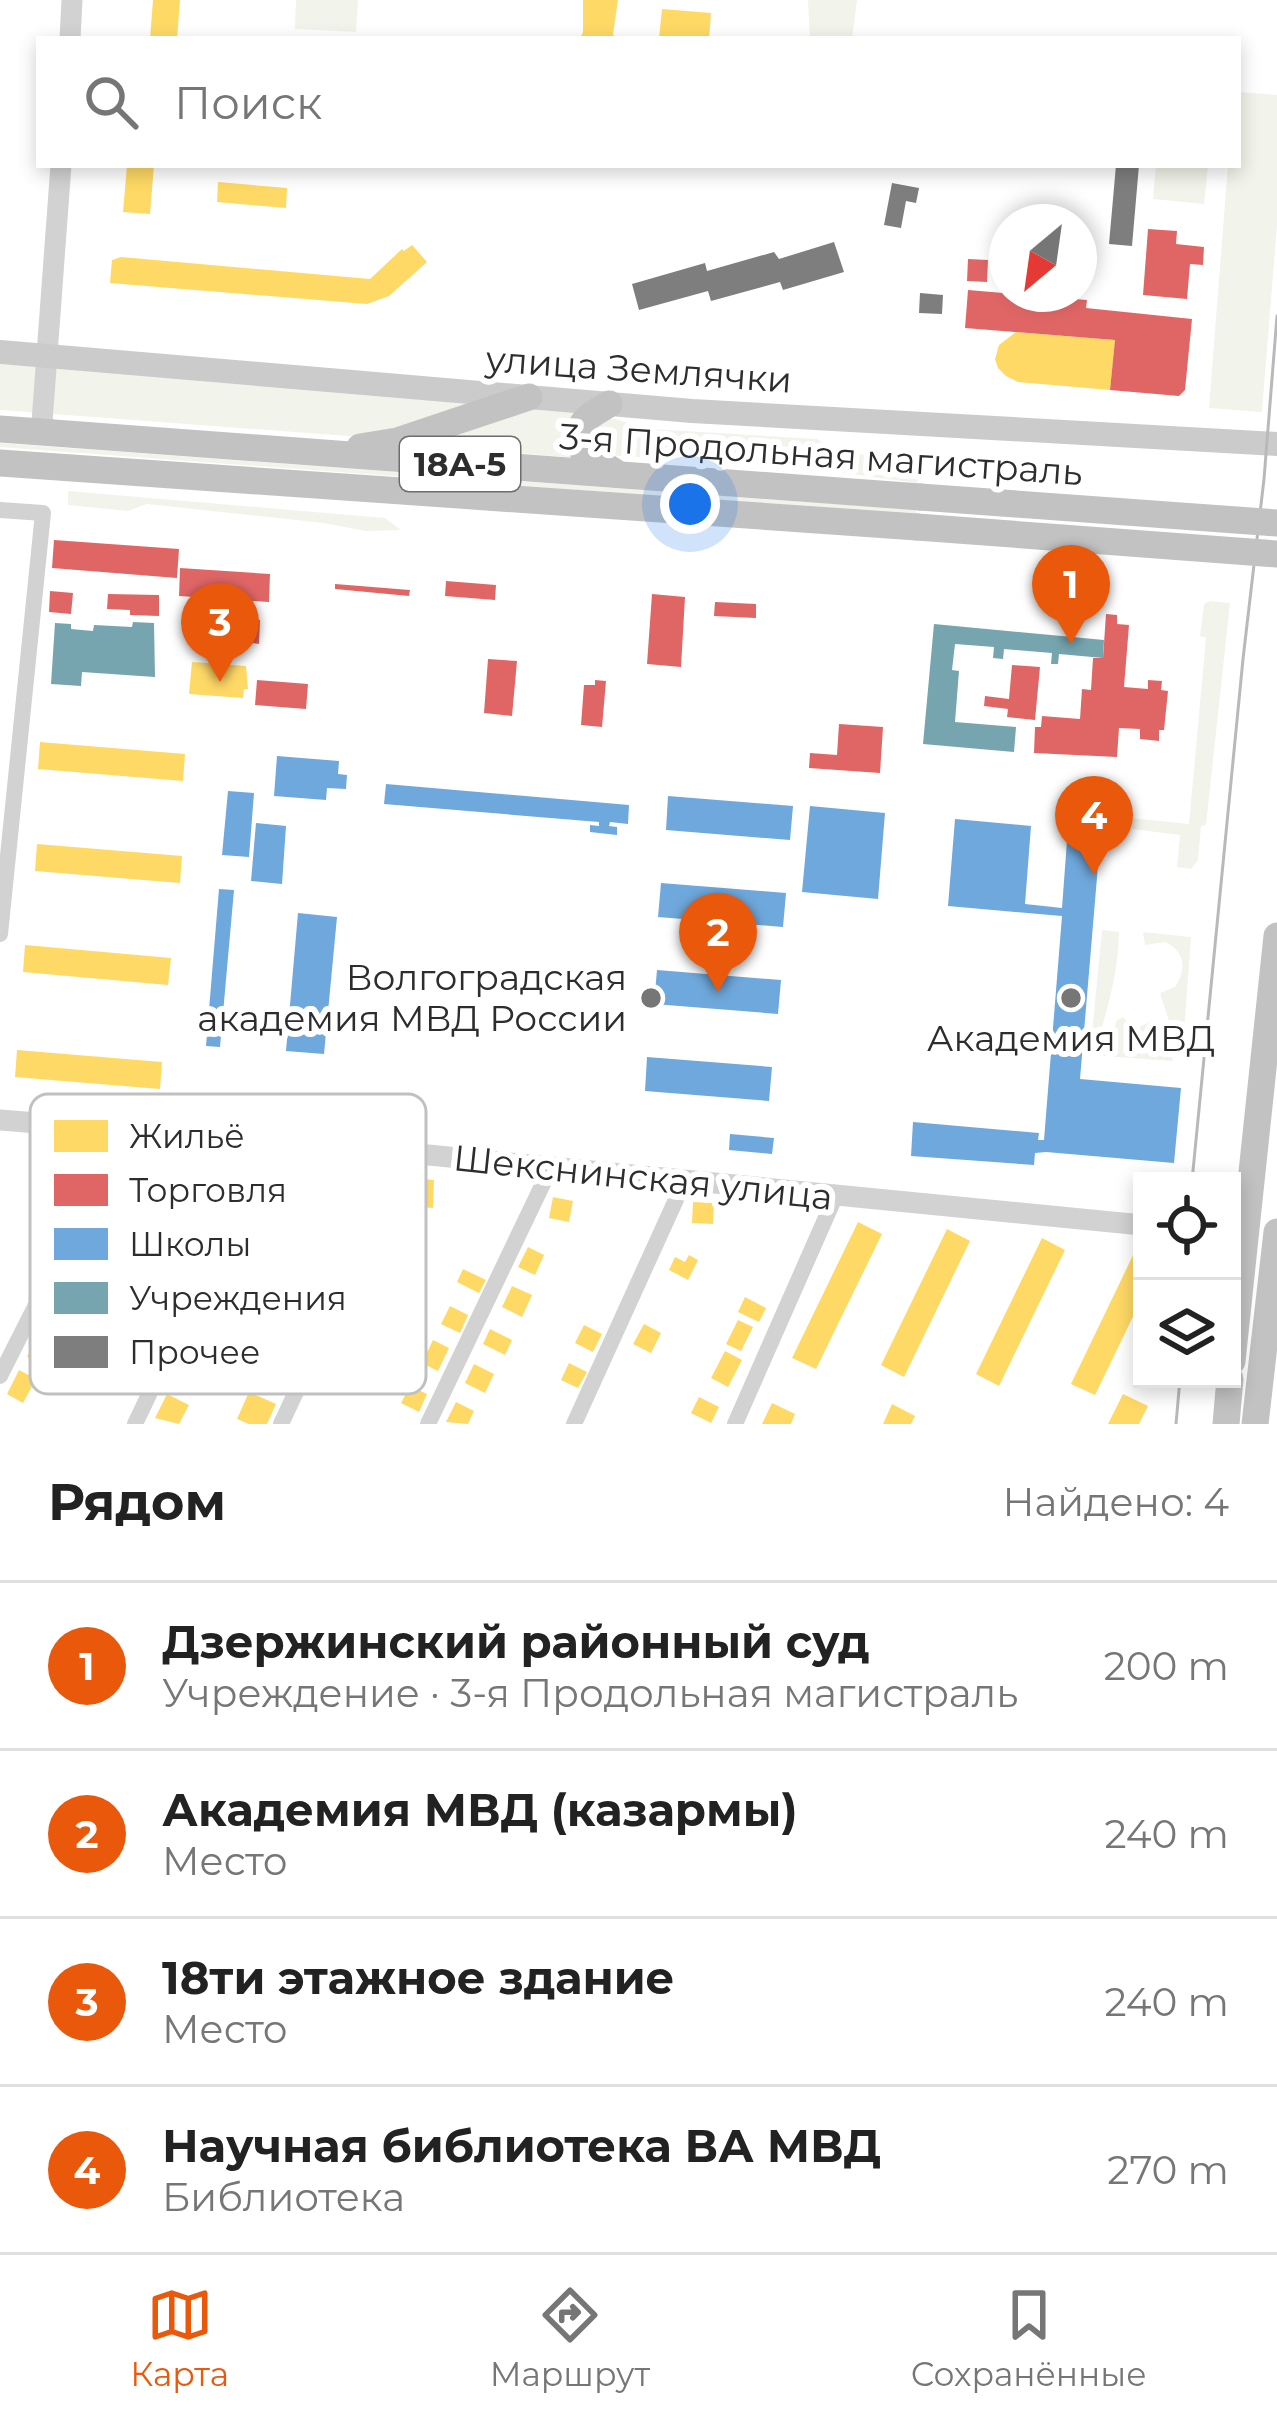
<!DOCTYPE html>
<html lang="ru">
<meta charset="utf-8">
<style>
:root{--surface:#fff;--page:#f6f6f6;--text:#222;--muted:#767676;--line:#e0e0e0;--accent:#ea580c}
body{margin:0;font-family:Montserrat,sans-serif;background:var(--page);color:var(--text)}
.controls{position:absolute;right:36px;bottom:36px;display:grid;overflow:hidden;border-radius:0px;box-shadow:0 6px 18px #0003}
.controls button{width:108px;height:108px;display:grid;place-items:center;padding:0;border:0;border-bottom:3px solid var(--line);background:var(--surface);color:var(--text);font:60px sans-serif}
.compass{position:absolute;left:989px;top:204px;width:108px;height:108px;border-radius:50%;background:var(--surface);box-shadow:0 6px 18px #0003;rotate:209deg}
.you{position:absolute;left:690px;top:504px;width:42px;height:42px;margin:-30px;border:9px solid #fff;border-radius:50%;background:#1a73e8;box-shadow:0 0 0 18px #1a73e833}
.badge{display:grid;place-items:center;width:78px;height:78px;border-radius:50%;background:var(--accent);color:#fff;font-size:39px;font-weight:700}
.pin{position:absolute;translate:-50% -99px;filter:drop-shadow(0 3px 6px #0008)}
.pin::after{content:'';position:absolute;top:63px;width:42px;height:36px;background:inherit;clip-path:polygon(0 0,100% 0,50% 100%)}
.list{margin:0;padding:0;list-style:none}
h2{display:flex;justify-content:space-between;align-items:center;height:156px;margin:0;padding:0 48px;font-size:51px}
h2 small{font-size:39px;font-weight:400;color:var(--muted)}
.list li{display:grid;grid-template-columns:78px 1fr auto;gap:36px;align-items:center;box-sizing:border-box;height:168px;padding:0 48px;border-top:3px solid var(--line)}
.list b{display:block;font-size:45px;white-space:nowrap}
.list p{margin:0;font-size:39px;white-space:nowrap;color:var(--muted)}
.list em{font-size:39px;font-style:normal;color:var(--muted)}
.icon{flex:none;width:66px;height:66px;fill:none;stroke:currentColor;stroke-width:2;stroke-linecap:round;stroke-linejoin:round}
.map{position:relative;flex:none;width:1277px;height:1424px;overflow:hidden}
.search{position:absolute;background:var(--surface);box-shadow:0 6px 18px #0003;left:36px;right:36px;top:36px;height:132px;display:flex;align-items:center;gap:30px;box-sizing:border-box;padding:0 42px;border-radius:0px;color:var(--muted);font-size:45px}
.sheet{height:828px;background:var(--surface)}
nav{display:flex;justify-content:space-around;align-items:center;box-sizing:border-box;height:168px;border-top:3px solid var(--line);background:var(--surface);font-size:33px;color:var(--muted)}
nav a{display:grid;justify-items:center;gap:6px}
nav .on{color:var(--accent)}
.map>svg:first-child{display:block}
</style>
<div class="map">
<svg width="1277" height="1424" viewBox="0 0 1277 1424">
<rect width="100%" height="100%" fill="#fff"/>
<!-- green -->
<path fill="#f2f4eb" d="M 296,0 L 358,0 L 356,32 L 295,29 Z
M 808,0 L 857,0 L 852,39 L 810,39 Z
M 1238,92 L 1277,95 L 1277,225 L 1262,412 L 1209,408 L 1228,165 L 1238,165 Z
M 1156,165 L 1208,165 L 1204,204 L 1153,199 Z
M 0,364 L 454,399 L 469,405 L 465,410 L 361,437 L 0,410 Z
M 522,407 L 587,409 L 579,458 L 431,446 L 431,442 Z
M 615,419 L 650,429 L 817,439 L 837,451 L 922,463 L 917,483 L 815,469 L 607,455 L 592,445 L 592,430 L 604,420 Z
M 0,443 L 916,510 L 916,515 L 0,447 Z
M 68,491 L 385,518 L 401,530 L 366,531 L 324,523 L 147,504 L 128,511 L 68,505 Z
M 1210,601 L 1230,603 L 1206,825 L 1201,826 L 1198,860 L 1191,869 L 1177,867 L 1180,835 L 1132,829 L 1131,818 L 1189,824 L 1206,638 L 1200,636 L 1204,604 Z
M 1102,930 L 1119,932 C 1118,975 1107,1012 1094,1053 L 1090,1054 Z
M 1143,932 L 1191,937 L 1182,1061 L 1160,993 L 1175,987 C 1187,969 1185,951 1165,942 L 1145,945 Z
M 1123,1017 L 1135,1030 L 1152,1020 L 1160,1022 L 1173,1061 L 1103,1056 L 1117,1020 Z"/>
<!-- homes -->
<path fill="#ffd966" d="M 153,0 L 180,0 L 177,39 L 150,39 Z
M 583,0 L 618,0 L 613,34 L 616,39 L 580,39 L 583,32 Z
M 662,9 L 711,13 L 709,39 L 659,39 Z
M 127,165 L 154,165 L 150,214 L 123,212 Z
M 218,182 L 287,188 L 286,208 L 217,202 Z
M 412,245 L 427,262 L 389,296 L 367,304 L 110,283 L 112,260 L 121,257 L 370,279 L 402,249 L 404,251 Z
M 1016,332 L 1115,340 L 1110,390 L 1018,382 L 1006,376 L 998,368 L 995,359 L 999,345 Z
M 192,662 L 246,666 L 248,689 L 244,689 L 243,698 L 189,694 Z
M 40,742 L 185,754 L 183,781 L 38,769 Z
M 37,844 L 182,856 L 180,883 L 35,871 Z
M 25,945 L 171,958 L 168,985 L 23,972 Z
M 17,1050 L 162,1062 L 160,1089 L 15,1077 Z
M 410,1178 L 434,1180 L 433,1208 L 409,1206 Z
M 553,1197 L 573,1201 L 569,1222 L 549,1218 Z
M 693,1202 L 714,1203 L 713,1224 L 692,1223 Z
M 858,1222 L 882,1234 L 816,1369 L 792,1358 Z
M 947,1229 L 970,1241 L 904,1377 L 881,1365 Z
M 1042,1238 L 1065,1250 L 999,1386 L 976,1374 Z
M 528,1247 L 544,1255 L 535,1275 L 518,1267 Z
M 1137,1247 L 1142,1250 L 1142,1298 L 1095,1395 L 1071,1384 Z
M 689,1255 L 698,1260 L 688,1280 L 669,1270 L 675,1257 L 685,1262 Z
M 463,1269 L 486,1280 L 479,1293 L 457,1282 Z
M 512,1286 L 532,1295 L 522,1317 L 502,1307 Z
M 745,1297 L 766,1308 L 759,1322 L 738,1312 Z
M 450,1306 L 468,1315 L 460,1333 L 441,1324 Z
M 738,1320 L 753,1327 L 741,1351 L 726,1344 Z
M 644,1324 L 661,1333 L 651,1353 L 633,1344 Z
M 584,1325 L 602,1334 L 593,1352 L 575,1343 Z
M 490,1329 L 512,1340 L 505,1355 L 483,1344 Z
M 36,1337 L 55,1345 L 46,1366 L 27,1357 Z
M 433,1340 L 449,1348 L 438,1371 L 422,1363 Z
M 725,1351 L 742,1360 L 728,1387 L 711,1378 Z
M 569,1363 L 587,1372 L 578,1388 L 561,1380 Z
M 474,1364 L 494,1374 L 485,1393 L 465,1383 Z
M 19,1370 L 36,1379 L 23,1403 L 7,1394 Z
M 410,1386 L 427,1394 L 419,1412 L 401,1403 Z
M 249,1392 L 276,1404 L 267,1424 L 249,1424 L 237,1419 Z
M 167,1394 L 189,1405 L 179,1424 L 155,1418 Z
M 1123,1394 L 1148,1406 L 1139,1424 L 1108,1424 Z
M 699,1397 L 719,1407 L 711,1423 L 691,1413 Z
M 456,1402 L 474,1411 L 468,1424 L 446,1422 Z
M 772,1403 L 795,1414 L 791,1424 L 762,1424 Z
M 892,1404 L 915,1416 L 911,1424 L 883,1424 Z"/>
<!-- shops -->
<path fill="#e06666" d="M 1148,229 L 1177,231 L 1176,244 L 1204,247 L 1203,265 L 1190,264 L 1187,299 L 1143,295 Z
M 968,259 L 988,260 L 987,282 L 967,281 Z
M 968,290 L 1087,300 L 1086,308 L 1192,319 L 1185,390 L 1179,396 L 1110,390 L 1115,340 L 965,328 Z
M 54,540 L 179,549 L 177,578 L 52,568 Z
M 180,568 L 270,574 L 269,602 L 179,596 Z
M 446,581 L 496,585 L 495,600 L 445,596 Z
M 335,584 L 410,590 L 409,596 L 335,589 Z
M 50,591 L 73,593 L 71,614 L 49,612 Z
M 108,594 L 159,595 L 159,616 L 130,615 L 130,610 L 107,609 Z
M 652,594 L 685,597 L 681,667 L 647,664 Z
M 715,602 L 756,604 L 756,618 L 714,616 Z
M 193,611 L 260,620 L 259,644 L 192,635 Z
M 1106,614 L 1117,615 L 1117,624 L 1129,625 L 1124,687 L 1148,689 L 1148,680 L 1162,681 L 1161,690 L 1168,691 L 1164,730 L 1159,730 L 1159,741 L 1140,739 L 1140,729 L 1119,728 L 1117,757 L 1034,753 L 1035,727 L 1041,727 L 1042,716 L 1080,719 L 1082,689 L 1091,690 L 1093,658 L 1103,658 Z
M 488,659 L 517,661 L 512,716 L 484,713 Z
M 1012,665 L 1040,667 L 1035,720 L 1007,717 L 1008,709 L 984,706 L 985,696 L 1009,699 Z
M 257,680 L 308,684 L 306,709 L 255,705 Z
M 595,680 L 606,681 L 602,727 L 581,725 L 584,685 L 595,685 Z
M 839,724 L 883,727 L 880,773 L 809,768 L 810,753 L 837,755 Z"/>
<!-- schools -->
<path fill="#6fa8dc" d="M 277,756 L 339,761 L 338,774 L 347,775 L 346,789 L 327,788 L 326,800 L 274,796 Z
M 386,784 L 629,805 L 628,824 L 610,822 L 609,826 L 617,827 L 617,835 L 590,832 L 590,825 L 599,826 L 599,822 L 384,804 Z
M 228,791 L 254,793 L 249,857 L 222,855 Z
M 668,796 L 793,806 L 790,840 L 666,830 Z
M 810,806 L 885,813 L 878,899 L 802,892 Z
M 955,819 L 1031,826 L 1025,904 L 1062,908 L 1068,827 L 1101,830 L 1080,1079 L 1181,1088 L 1174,1163 L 1046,1152 L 1035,1153 L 1034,1165 L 911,1156 L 913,1122 L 1039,1133 L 1038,1140 L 1044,1140 L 1062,916 L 948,906 Z
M 256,823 L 286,826 L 282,884 L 251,881 Z
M 661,883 L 786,893 L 783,927 L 658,917 Z
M 219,889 L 234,890 L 220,1047 L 206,1046 Z
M 298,913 L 337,917 L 324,1054 L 286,1051 Z
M 657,970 L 781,980 L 778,1014 L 654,1004 Z
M 647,1057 L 772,1067 L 769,1101 L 645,1091 Z
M 730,1134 L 774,1138 L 772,1154 L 729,1150 Z"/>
<!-- public -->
<path fill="#76a5af" d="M 133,622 L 154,623 L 155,677 L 82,672 L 81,686 L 51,684 L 55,623 L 71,624 L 71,629 L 93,631 L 94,625 L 132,627 Z
M 934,624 L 1104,640 L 1103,658 L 1059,654 L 1058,664 L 1051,664 L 1052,653 L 1004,649 L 1003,659 L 993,658 L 994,647 L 955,644 L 952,670 L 959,671 L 955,722 L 1016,727 L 1014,752 L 923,744 Z"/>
<!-- building -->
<path fill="#7e7e7e" d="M 1116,165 L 1139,165 L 1132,246 L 1109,244 Z
M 892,183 L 919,188 L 916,203 L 906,201 L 901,228 L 884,225 Z
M 834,242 L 844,272 L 783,290 L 780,282 L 711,301 L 708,291 L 639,310 L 632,284 L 705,263 L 707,271 L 774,252 L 779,259 Z
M 920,293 L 943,295 L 942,314 L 919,313 Z"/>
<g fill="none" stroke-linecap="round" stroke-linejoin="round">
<!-- minor -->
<path stroke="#d2d2d2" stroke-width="16" d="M 0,510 L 43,513 L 0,934
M 0,1376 L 48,1281 L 115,1126
M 135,1424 L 269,1142
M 281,1424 L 408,1153
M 428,1424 L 551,1167
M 574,1424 L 684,1182
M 735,1424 L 835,1197"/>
<!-- tertiary -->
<path stroke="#d2d2d2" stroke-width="21" d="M 70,39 L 72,0
M 50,433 L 42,422 L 61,165
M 0,1120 L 408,1153 L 1142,1225"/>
<!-- secondary -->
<path stroke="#cbcbcb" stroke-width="24" d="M 0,352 L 692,411 L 1277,444"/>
<!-- trunk -->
<path stroke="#c2c2c2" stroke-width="27" d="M 609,404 C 585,419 575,420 583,452 L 618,474
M 0,429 L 920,497
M 360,447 L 397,441 L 529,397
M 0,463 L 917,527
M 1232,1361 L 1277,936
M 1226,1424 L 1230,1379
M 1255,1424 L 1277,1232"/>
<!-- tram -->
<path stroke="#b9b9b9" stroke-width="3" d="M 1192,1181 L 1243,659 L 1264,479 L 1277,316
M 1176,1424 L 1180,1379"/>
<!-- trunk-bridge -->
<path stroke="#c2c2c2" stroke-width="27" d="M 920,497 L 1277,523
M 917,527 L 1277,554"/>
</g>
<!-- markers -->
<g fill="#767676" stroke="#fff" stroke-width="4.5">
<circle cx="651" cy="998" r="12"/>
<circle cx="1071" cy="998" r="12"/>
</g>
<g text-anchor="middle" stroke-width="12" stroke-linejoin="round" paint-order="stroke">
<!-- shield labels -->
<rect fill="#fff" stroke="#6c6c6c" stroke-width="3" x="400" y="437" width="120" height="54" rx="9"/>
<g font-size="33" font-weight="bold" fill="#2d2d2d">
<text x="460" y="476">18А-5</text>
</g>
<!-- street labels -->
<g font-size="36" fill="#2d2d2d" stroke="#fff">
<text transform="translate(639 369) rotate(4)" y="13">улица Землячки</text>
<text transform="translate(821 454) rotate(4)" y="13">3-я Продольная магистраль</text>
<text transform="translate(643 1177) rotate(6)" y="13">Шекснинская улица</text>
</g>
<!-- poi labels -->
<g font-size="36" fill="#2d2d2d" stroke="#fff" text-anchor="end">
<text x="627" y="990">Волгоградская<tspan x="627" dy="41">академия МВД России</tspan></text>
<text x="1071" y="1051" text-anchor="middle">Академия МВД</text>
</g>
</g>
<!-- legend -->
<rect x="30" y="1094" width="396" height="300" rx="18" fill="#fff" stroke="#c0c0c0" stroke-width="3"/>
<rect x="54" y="1120" width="54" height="32" fill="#ffd966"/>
<rect x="54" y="1174" width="54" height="32" fill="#e06666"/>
<rect x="54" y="1228" width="54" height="32" fill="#6fa8dc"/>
<rect x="54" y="1282" width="54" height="32" fill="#76a5af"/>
<rect x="54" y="1336" width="54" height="32" fill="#7e7e7e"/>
<g font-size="33" fill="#2d2d2d">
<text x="129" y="1148">Жильё</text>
<text x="129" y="1202">Торговля</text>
<text x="129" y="1256">Школы</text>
<text x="129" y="1310">Учреждения</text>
<text x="129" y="1364">Прочее</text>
</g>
</svg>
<div class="controls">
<button><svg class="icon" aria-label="locate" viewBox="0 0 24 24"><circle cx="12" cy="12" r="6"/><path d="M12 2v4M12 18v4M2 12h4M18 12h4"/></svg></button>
<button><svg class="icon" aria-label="layers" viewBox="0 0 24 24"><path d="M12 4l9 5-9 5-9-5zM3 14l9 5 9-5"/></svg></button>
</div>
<svg class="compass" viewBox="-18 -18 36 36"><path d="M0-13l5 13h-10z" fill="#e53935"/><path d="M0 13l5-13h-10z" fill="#767676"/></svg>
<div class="you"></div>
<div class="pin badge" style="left:1071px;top:644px">1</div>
<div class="pin badge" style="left:718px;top:992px">2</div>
<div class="pin badge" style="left:220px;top:682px">3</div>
<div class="pin badge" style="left:1094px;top:875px">4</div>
<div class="search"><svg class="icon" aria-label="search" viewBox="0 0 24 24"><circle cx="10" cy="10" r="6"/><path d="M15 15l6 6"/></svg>Поиск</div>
</div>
<section class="sheet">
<h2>Рядом<small>Найдено: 4</small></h2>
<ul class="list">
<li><span class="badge">1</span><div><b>Дзержинский районный суд</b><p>Учреждение · 3-я Продольная магистраль</p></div><em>200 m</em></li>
<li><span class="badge">2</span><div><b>Академия МВД (казармы)</b><p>Место</p></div><em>240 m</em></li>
<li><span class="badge">3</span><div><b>18ти этажное здание</b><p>Место</p></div><em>240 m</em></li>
<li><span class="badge">4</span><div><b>Научная библиотека ВА МВД</b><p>Библиотека</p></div><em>270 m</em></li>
</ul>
</section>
<nav>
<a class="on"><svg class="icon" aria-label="map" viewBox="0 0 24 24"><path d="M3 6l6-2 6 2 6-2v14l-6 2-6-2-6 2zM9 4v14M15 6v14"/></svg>Карта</a>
<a><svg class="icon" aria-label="directions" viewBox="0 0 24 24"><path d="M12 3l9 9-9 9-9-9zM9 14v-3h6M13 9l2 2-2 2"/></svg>Маршрут</a>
<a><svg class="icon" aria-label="saved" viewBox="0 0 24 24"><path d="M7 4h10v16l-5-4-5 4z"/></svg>Сохранённые</a>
</nav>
